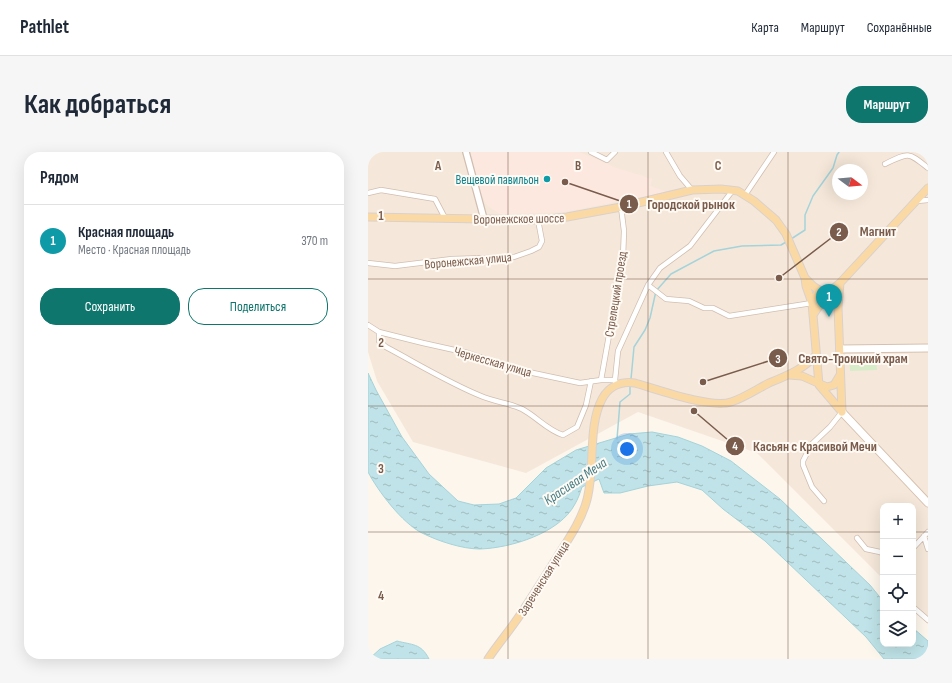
<!DOCTYPE html>
<html lang="ru">
<meta charset="utf-8">
<style>
:root{--surface:#fff;--page:#f6f6f7;--text:#1f2937;--muted:#747a83;--line:#e0e1e3;--accent:#0f766e}
body{margin:0;font-family:"Sofia Sans Condensed",sans-serif;background:var(--page);color:var(--text)}
.controls{position:absolute;right:12px;bottom:12px;display:grid;overflow:hidden;border-radius:8px;box-shadow:0 4px 16px #0002}
.controls button{width:36px;height:36px;display:grid;place-items:center;padding:0;border:0;border-bottom:1px solid var(--line);background:var(--surface);color:var(--text);font:20px sans-serif}
.compass{position:absolute;left:464px;top:12px;width:36px;height:36px;border-radius:50%;background:var(--surface);box-shadow:0 4px 16px #0002;rotate:106deg}
.you{position:absolute;left:259px;top:297px;width:14px;height:14px;margin:-10px;border:3px solid #fff;border-radius:50%;background:#1a73e8;box-shadow:0 0 0 6px #1a73e833}
.badge{display:grid;place-items:center;width:26px;height:26px;border-radius:50%;background:var(--accent);color:#fff;font-size:13px;font-weight:700}
.pin{position:absolute;translate:-50% -33px;filter:drop-shadow(0 1px 2px #0008)}
.pin::after{content:'';position:absolute;top:21px;width:14px;height:12px;background:inherit;clip-path:polygon(0 0,100% 0,50% 100%)}
.list{margin:0;padding:0;list-style:none}
h2{display:flex;justify-content:space-between;align-items:center;height:52px;margin:0;padding:0 16px;font-size:17px}
h2 small{font-size:13px;font-weight:400;color:var(--muted)}
.list li{display:grid;grid-template-columns:26px 1fr auto;gap:12px;align-items:center;box-sizing:border-box;height:72px;padding:0 16px;border-top:1px solid var(--line)}
.list b{display:block;font-size:15px;white-space:nowrap}
.list p{margin:0;font-size:13px;white-space:nowrap;color:var(--muted)}
.list em{font-size:13px;font-style:normal;color:var(--muted)}
.actions{display:flex;gap:8px;padding:12px 16px}
.actions a{flex:1;padding:9px 0;border:1px solid var(--accent);border-radius:16px;text-align:center;font-size:14px;color:var(--accent)}
.actions .main{background:var(--accent);color:#fff}
.icon{flex:none;width:22px;height:22px;fill:none;stroke:currentColor;stroke-width:2;stroke-linecap:round;stroke-linejoin:round}
.map{position:relative;flex:none;width:560px;height:507px;overflow:hidden;border-radius:16px}
header{display:flex;align-items:center;gap:24px;box-sizing:border-box;height:56px;padding:0 20px;background:var(--surface);border-bottom:1px solid var(--line)}
header strong{font-size:19px}
nav{display:flex;gap:22px;margin-inline-start:auto;font-size:14px}
.intro{display:flex;align-items:center;justify-content:space-between;box-sizing:border-box;height:96px;padding:0 24px}
h1{margin:0;font-size:28px}
.button{padding:10px 18px;border-radius:16px;background:var(--accent);color:#fff;font-size:14px;font-weight:700}
main{display:flex;gap:24px;padding:0 24px}
aside{flex:1;background:var(--surface);border-radius:16px;box-shadow:0 4px 16px #0002}
.map>svg:first-child{display:block}
</style>
<header>
<strong>Pathlet</strong>
<nav><a>Карта</a><a>Маршрут</a><a>Сохранённые</a></nav>
</header>
<div class="intro"><h1>Как добраться</h1><a class="button">Маршрут</a></div>
<main>
<aside>
<h2>Рядом<small></small></h2>
<ul class="list">
<li><span class="badge" style="background:#0f9aa8">1</span><div><b>Красная площадь</b><p>Место · Красная площадь</p></div><em>370 m</em></li>
</ul>
<div class="actions"><a class="main">Сохранить</a><a>Поделиться</a></div>
</aside>
<div class="map">
<svg width="560" height="507" viewBox="0 0 560 507">
<defs>
<pattern id="water-ripples" width="26" height="14" patternUnits="userSpaceOnUse"><rect width="26" height="14" fill="#bfe3e8"/><path d="M2 4q2-2 4 0t4 0M15 11q2-2 4 0t4 0" fill="none" stroke="#a0bbbe"/></pattern>
</defs>
<rect width="100%" height="100%" fill="#fdf6ec"/>
<!-- residential -->
<path fill="#f5e8da" fill-rule="evenodd" d="M 0,0 L 560,0 L 560,472 L 545,457 L 545,354 L 515,354 L 515,427 L 389,301 L 270,260 L 158,321 L 45,290 L 9,229 L 0,200 ZM 470,18 L 494,18 L 494,42 L 470,42 Z"/>
<!-- commercial -->
<path fill="#fde8e0" d="M 103,0 L 211,0 L 240,12 L 245,15 L 284,27 L 282,34 L 298,40 L 196,60 L 132,62 L 119,53 L 113,42 Z"/>
<!-- park -->
<path fill="#d8ecc9" d="M 508,202 L 509,218 L 482,219 L 481,203 Z"/>
<!-- water -->
<path fill="url(#water-ripples)" stroke="#a5d3da" d="M 0,221 L 8,238 L 34,285 L 61,322 L 90,349 L 106,353 L 131,352 L 148,346 L 178,316 L 208,298 L 261,282 L 284,280 L 310,285 L 334,294 L 363,309 L 412,347 L 502,433 L 515,449 L 515,492 L 545,492 L 545,476 L 560,489 L 560,507 L 516,507 L 498,485 L 397,389 L 355,357 L 334,338 L 309,330 L 280,334 L 252,341 L 236,341 L 231,327 L 214,335 C 212,341 210,347 207,352 C 192,381 143,396 112,397 C 94,397 70,389 54,381 C 34,371 10,339 0,320 Z
M 29,489 C 44,493 53,491 61,507 L 1,507 L 12,497 Z"/>
<g fill="none" stroke-linecap="round" stroke-linejoin="round">
<!-- stream -->
<path stroke="#a5d3da" stroke-width="1.5" d="M 423,87 L 437,78 L 437,63 L 445,44 L 465,16 L 469,3 L 471,0
M 263,227 L 266,195 L 277,178 L 282,166 L 288,139 L 303,122 L 346,99 L 374,94 L 413,93 L 418,90
M 249,287 L 252,250 L 262,242 L 262,233"/>
<defs>
<path id="minor" d="M 223,0 L 239,8 L 247,0
M 298,0 L 312,24 L 324,38
M 517,12 C 541,0 540,0 560,16
M 0,41 L 13,38 L 67,47 L 77,66
M 377,43 L 406,0
M 549,49 L 560,48
M 0,111 L 27,114 L 84,107 L 146,105 L 163,99 L 171,95 L 174,89 L 170,68
M 280,133 L 298,147 L 321,149 L 336,156 L 345,156 L 361,164 L 444,151
M 0,173 L 11,180 L 55,191 L 100,201 L 151,218 L 212,231 L 233,228 L 247,228 L 248,233
M 11,180 L 11,189 L 18,195 C 50,212 81,231 113,244 C 127,250 141,251 154,257 C 169,265 179,278 195,283 L 209,275 L 218,253 L 223,229
M 233,228 L 255,105 L 256,79 L 253,55
M 247,228 L 250,199 L 280,133 L 292,116 L 322,94 L 365,38
M 456,349 L 444,335 L 435,313 L 435,309 L 443,293 L 462,275 L 474,260
M 556,384 L 560,397
M 489,386 L 498,397 L 512,400 L 515,402
M 545,396 L 560,380
M 545,455 L 560,468"/>
<path id="tertiary" d="M 98,0 L 116,67"/>
<path id="secondary" d="M 472,197 L 560,196
M 474,260 L 560,351"/>
<path id="primary" d="M 0,65 L 170,68 L 199,65 L 253,55 L 324,38 L 353,37 L 370,39 L 386,49 L 408,68 L 418,82 L 437,126 L 445,134 L 451,138 L 457,140 L 466,136 L 472,131 L 560,36
M 437,126 L 438,134 L 444,151
M 472,131 L 470,155 L 474,260
M 451,138 L 444,151 L 451,233 L 474,260
M 445,163 L 451,154 L 457,150 L 464,151 L 470,155
M 421,223 L 434,224 L 459,235 L 466,233 L 472,223
M 120,507 C 130,492 142,478 152,463 C 164,445 176,426 188,407 C 199,389 212,371 218,351 C 228,320 219,275 234,247 C 241,234 253,229 267,231 C 288,237 343,257 363,250 C 376,246 389,237 401,231 C 418,224 436,217 448,203"/>
</defs>
<!-- minor casing -->
<use href="#minor" stroke="#d1beb0" stroke-width="6"/>
<!-- tertiary casing -->
<use href="#tertiary" stroke="#d1beb0" stroke-width="8"/>
<!-- secondary casing -->
<use href="#secondary" stroke="#d6c0b0" stroke-width="9"/>
<!-- primary casing -->
<use href="#primary" stroke="#dad1cd" stroke-width="9"/>
<!-- minor -->
<use href="#minor" stroke="#fff" stroke-width="4.5"/>
<!-- tertiary -->
<use href="#tertiary" stroke="#fff" stroke-width="5.5"/>
<!-- secondary -->
<use href="#secondary" stroke="#fff" stroke-width="7"/>
<!-- primary -->
<use href="#primary" stroke="#fbd9a5" stroke-width="7"/>
</g>
<!-- grid -->
<path fill="none" stroke="#7a5c4d" stroke-width="1" stroke-opacity="0.55" d="M 140,0 L 140,507M 280,0 L 280,507M 420,0 L 420,507M 0,127 L 560,127M 0,254 L 560,254M 0,380 L 515,380M 545,380 L 560,380"/>
<!-- markers -->
<circle fill="#0f9aa8" stroke="#fffaf3" stroke-width="1.5" cx="179" cy="27" r="4"/>
<g text-anchor="middle" stroke-width="4" stroke-linejoin="round" paint-order="stroke">
<!-- culture labels -->
<g font-size="13" fill="#0d838f" stroke="#fffaf3" text-anchor="end">
<text x="171" y="32">Вещевой павильон</text>
</g>
<!-- street labels -->
<g font-size="13" fill="#7a5c4d" stroke="#fffaf3">
<text transform="translate(151 66) rotate(-1)" y="5">Воронежское шоссе</text>
<text transform="translate(100 108) rotate(-5)" y="5">Воронежская улица</text>
<text transform="translate(247 142) rotate(-81)" y="5">Стрелецкий проезд</text>
<text transform="translate(125 209) rotate(16)" y="5">Черкесская улица</text>
<text transform="translate(175 426) rotate(-58)" y="5">Зареченская улица</text>
</g>
<!-- water labels -->
<g font-size="14" font-style="italic" fill="#437c86" stroke="#fffaf3">
<text transform="translate(207 329) rotate(-34)" y="5">Красивая Меча</text>
</g>
</g>
<g font-size="13" text-anchor="middle" font-weight="bold" fill="#7a5c4d" stroke="#fffaf3" stroke-width="4" stroke-linejoin="round" paint-order="stroke">
<text x="70" y="18">A</text>
<text x="210" y="18">B</text>
<text x="350" y="18">C</text>
<text x="13" y="68">1</text>
<text x="13" y="195">2</text>
<text x="13" y="321">3</text>
<text x="13" y="448">4</text>
</g>
<!-- callouts -->
<path fill="none" stroke="#7a5c4d" stroke-width="1.5" d="M197 30L261 52M411 126L471 80M335 230L410 206M326 259L367 294"/>
<g fill="#7a5c4d" stroke="#fffaf3" stroke-width="1.5">
<circle cx="197" cy="30" r="4"/>
<circle cx="411" cy="126" r="4"/>
<circle cx="335" cy="230" r="4"/>
<circle cx="326" cy="259" r="4"/>
<circle cx="261" cy="52" r="10"/>
<circle cx="471" cy="80" r="10"/>
<circle cx="410" cy="206" r="10"/>
<circle cx="367" cy="294" r="10"/>
</g>
<g font-size="12" text-anchor="middle" font-weight="bold" fill="#fff">
<text x="261" y="56">1</text>
<text x="471" y="84">2</text>
<text x="410" y="211">3</text>
<text x="367" y="298">4</text>
</g>
<g font-size="14" text-anchor="middle" font-weight="bold" fill="#7a5c4d" stroke="#fffaf3" stroke-width="4" stroke-linejoin="round" paint-order="stroke">
<text x="323" y="57">Городской рынок</text>
<text x="510" y="84">Магнит</text>
<text x="485" y="211">Свято-Троицкий храм</text>
<text x="447" y="299">Касьян с Красивой Мечи</text>
</g>
</svg>
<div class="controls">
<button>+</button>
<button>−</button>
<button><svg class="icon" aria-label="locate" viewBox="0 0 24 24"><circle cx="12" cy="12" r="6"/><path d="M12 2v4M12 18v4M2 12h4M18 12h4"/></svg></button>
<button><svg class="icon" aria-label="layers" viewBox="0 0 24 24"><path d="M12 4l9 5-9 5-9-5zM3 14l9 5 9-5"/></svg></button>
</div>
<svg class="compass" viewBox="-18 -18 36 36"><path d="M0-13l5 13h-10z" fill="#e53935"/><path d="M0 13l5-13h-10z" fill="#747a83"/></svg>
<div class="you"></div>
<div class="pin badge" style="left:461px;top:165px;background:#0f9aa8">1</div>
</div>
</main>
